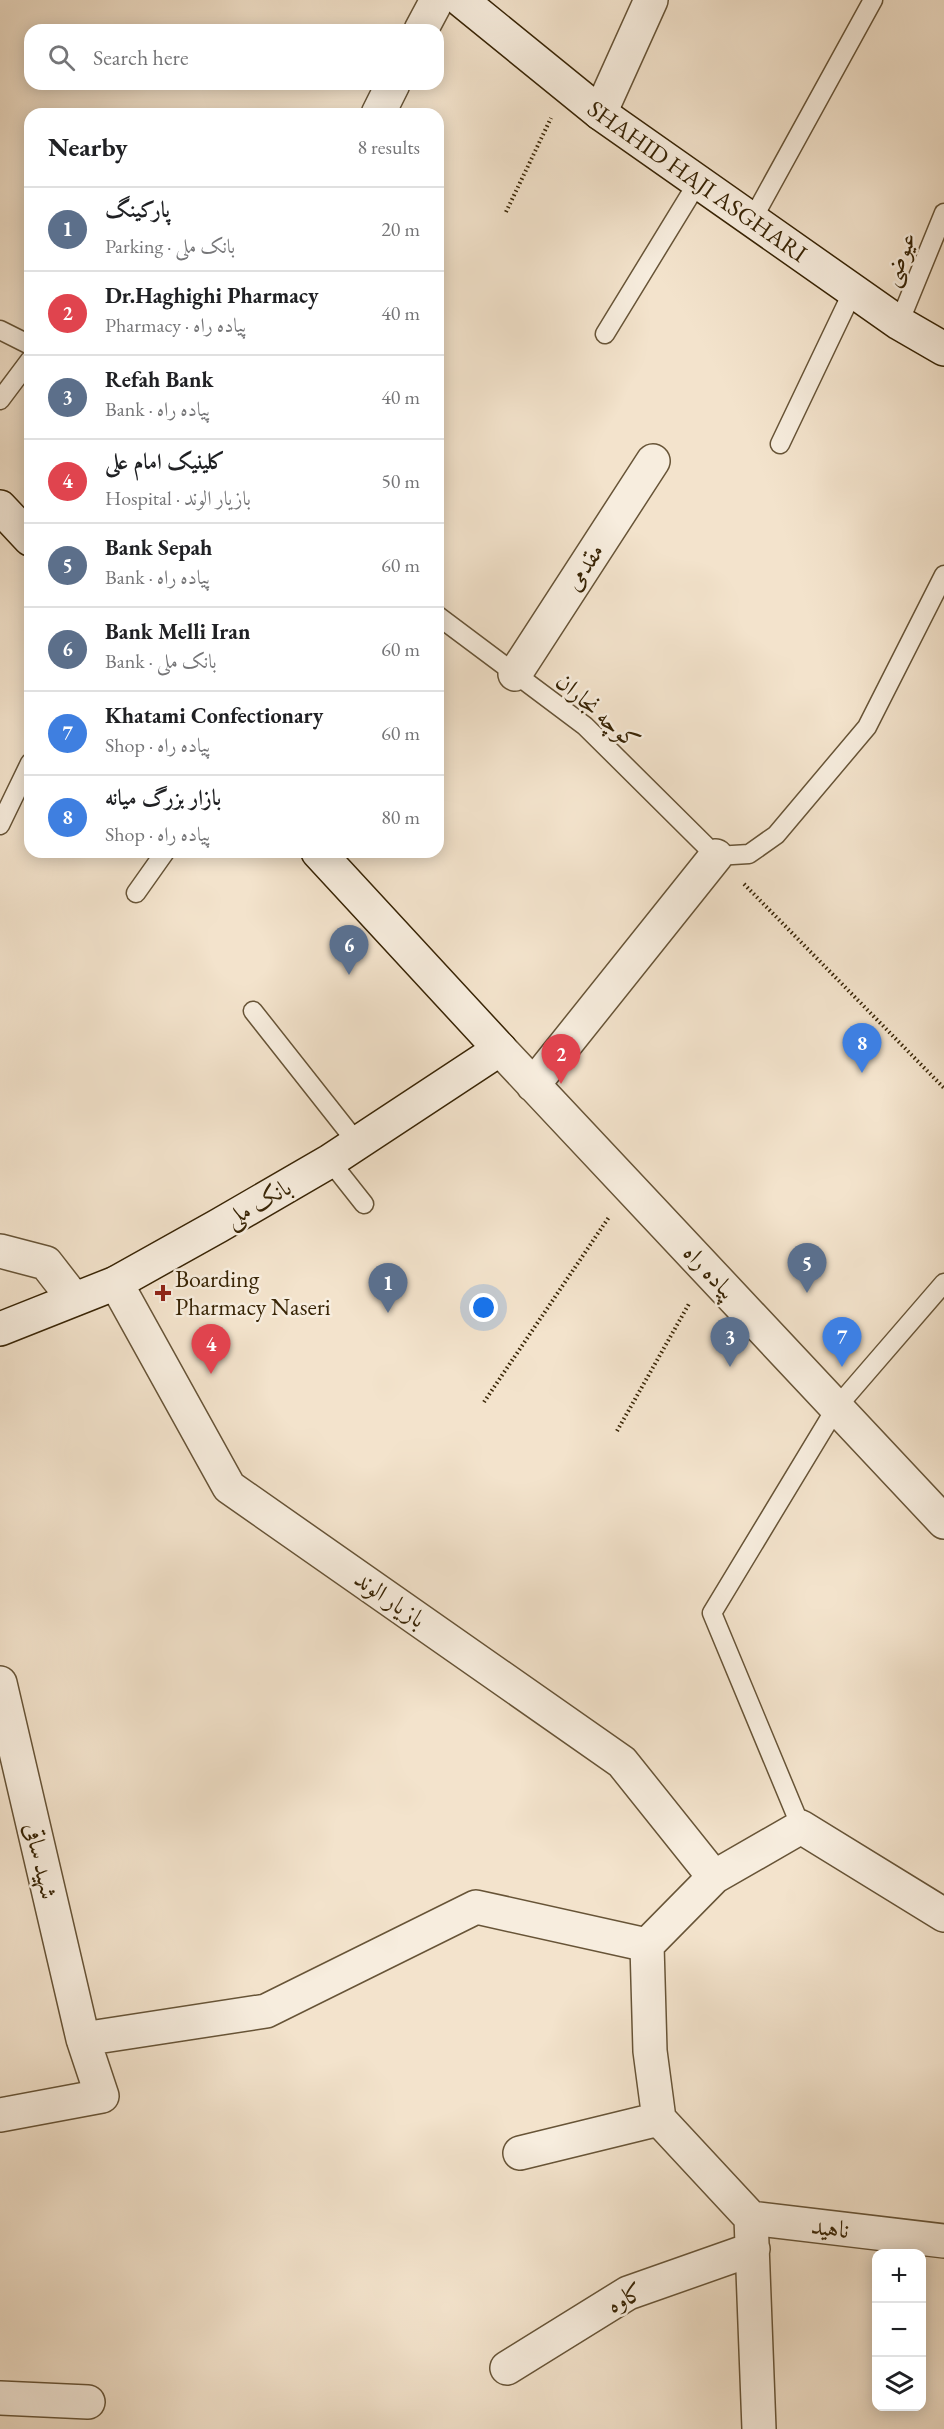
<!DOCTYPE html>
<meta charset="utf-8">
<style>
:root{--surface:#fff;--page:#f6f6f6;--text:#202124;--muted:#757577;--line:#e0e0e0;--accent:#db2777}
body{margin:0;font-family:"EB Garamond",Amiri,serif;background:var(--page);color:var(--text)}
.controls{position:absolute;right:18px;bottom:18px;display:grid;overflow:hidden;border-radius:12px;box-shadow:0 3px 15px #0003}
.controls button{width:54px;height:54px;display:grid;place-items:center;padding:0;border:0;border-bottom:2px solid var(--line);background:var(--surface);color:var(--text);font:30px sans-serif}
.you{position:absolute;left:484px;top:1308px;width:21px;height:21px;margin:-15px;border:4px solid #fff;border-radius:50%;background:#1a73e8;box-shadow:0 0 0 9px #1a73e833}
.badge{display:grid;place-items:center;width:39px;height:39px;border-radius:50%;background:var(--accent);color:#fff;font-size:20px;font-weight:700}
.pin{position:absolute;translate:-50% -50px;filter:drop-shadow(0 2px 3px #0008)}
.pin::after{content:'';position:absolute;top:32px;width:21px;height:18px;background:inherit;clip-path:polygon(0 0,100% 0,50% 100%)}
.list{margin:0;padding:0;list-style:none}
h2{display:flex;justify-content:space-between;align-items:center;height:78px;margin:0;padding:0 24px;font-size:26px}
h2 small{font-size:20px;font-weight:400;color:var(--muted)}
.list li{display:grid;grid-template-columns:39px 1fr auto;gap:18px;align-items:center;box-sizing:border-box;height:84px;padding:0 24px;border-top:2px solid var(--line)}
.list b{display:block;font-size:22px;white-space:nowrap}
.list p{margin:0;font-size:20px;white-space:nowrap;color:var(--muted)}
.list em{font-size:20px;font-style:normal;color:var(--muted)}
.icon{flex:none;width:33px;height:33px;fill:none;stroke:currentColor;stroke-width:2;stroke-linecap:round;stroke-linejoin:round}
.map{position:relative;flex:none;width:944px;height:2429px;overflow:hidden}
.search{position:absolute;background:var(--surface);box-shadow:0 3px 15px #0003;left:24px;top:24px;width:420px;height:66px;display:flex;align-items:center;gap:15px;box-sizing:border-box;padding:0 21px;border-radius:18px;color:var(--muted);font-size:22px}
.panel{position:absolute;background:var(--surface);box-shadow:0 3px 15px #0003;left:24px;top:108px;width:420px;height:750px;border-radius:18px}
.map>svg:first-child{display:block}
</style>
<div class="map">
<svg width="944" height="2429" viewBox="0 0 944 2429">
<rect width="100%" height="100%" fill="#f3e3cc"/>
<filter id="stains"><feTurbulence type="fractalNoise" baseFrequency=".00333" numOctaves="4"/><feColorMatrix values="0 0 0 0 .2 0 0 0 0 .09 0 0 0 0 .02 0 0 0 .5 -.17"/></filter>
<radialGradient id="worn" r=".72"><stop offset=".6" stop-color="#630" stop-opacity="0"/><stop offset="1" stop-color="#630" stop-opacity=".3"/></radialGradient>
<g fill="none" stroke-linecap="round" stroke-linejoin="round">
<defs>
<path id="lane" d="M 752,220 L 873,0
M 899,323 L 944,213
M 0,330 L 30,345
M 605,334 L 698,182
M 0,400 L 30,360
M 780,444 L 853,291
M 438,616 L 585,726 L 716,856 L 749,854 L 776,835 L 867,727 L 944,575
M 0,825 L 30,763
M 136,893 L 165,852
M 253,1011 L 358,1144
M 330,1161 L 364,1204
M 801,1827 L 712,1613 L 836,1408 L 944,1283"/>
<path id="street" d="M 421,30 L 437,0
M 600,113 L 651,0
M 378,114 L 393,84
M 515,674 L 653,461
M 500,1049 L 944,1522
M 533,1085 L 716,856
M 0,1251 L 46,1263 L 74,1299
M 116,1283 L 229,1487 L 622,1762 L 714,1877
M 0,1683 L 83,2039 L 102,2096 L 0,2115
M 83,2039 L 266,2011 L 476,1907 L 647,1945
M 520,2153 L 659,2119
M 751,2218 L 944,2241
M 507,2368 L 628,2293 L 753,2249
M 0,2398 L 88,2402
M 759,2429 L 751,2218 L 659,2119 L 650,2051 L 647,1945 L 714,1877 L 801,1827 L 944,1915"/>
<g id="secondary">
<path id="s1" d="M 461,0 L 600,113 L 899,323 L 944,349"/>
<path d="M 0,507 L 30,539"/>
<path d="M 0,1329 L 116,1283 L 218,1226 L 330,1161 L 500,1049 L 318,852"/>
</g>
</defs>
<!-- lane casing -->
<use href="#lane" stroke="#675437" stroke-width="21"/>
<!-- street casing -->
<use href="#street" stroke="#675437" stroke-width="36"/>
<!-- secondary casing -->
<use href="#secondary" stroke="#382405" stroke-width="36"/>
<!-- path -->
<path stroke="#382405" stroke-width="4" stroke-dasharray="1.5 3" stroke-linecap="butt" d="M 506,212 L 551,118
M 744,884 L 944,1088
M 484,1402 L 609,1217
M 617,1431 L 690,1302"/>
<!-- lane -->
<use href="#lane" stroke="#f7edde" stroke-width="18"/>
<!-- street -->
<use href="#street" stroke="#f7edde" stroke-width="33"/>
<!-- secondary -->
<use href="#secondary" stroke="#f7edde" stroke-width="33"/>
</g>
<!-- markers -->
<path fill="#8f2418" stroke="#f7edde" stroke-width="2" d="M160 1284h6v6h6v6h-6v6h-6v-6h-6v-6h6z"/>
<g text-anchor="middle" stroke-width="5" stroke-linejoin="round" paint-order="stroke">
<!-- street labels -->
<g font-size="24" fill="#382405" stroke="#f7edde">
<text dy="8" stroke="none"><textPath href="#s1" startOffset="298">SHAHID HAJI ASGHARI</textPath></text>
<text transform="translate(899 259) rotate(-68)" y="8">عیوضی</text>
<text transform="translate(584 567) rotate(-57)" y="8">مقدمی</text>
<text transform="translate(598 711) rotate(41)" y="8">کوچه نجاران</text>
<text transform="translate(258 1203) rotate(-30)" y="8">بانک ملی</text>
<text transform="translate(710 1272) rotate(47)" y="8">پیاده راه</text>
<text transform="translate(390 1599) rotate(35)" y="8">بازیار الوند</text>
<text transform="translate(41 1861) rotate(77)" y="8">شهید ساقی</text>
<text transform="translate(830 2228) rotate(7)" y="8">ناهید</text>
<text transform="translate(625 2298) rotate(-27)" y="8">کاوه</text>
</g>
<!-- poi labels -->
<g font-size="24" fill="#382405" stroke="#f7edde" text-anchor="start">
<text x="175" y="1287">Boarding<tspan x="175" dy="28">Pharmacy Naseri</tspan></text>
</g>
</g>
<rect width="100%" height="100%" filter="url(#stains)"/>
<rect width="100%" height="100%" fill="url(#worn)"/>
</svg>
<div class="controls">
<button>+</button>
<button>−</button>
<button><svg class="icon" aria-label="layers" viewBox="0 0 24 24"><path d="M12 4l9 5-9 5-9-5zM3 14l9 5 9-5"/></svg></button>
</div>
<div class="you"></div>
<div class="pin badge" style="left:388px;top:1313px;background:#5c6f8a">1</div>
<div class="pin badge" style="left:561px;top:1084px;background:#e0444e">2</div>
<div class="pin badge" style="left:730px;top:1367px;background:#5c6f8a">3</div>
<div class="pin badge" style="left:211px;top:1374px;background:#e0444e">4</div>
<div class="pin badge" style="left:807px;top:1293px;background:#5c6f8a">5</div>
<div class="pin badge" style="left:349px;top:975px;background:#5c6f8a">6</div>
<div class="pin badge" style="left:842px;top:1367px;background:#3f7fe0">7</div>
<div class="pin badge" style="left:862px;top:1073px;background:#3f7fe0">8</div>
<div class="search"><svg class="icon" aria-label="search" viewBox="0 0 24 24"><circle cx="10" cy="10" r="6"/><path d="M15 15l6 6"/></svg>Search here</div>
<section class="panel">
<h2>Nearby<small>8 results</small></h2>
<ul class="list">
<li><span class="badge" style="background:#5c6f8a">1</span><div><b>پارکینگ</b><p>Parking · بانک ملی</p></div><em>20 m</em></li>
<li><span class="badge" style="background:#e0444e">2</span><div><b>Dr.Haghighi Pharmacy</b><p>Pharmacy · پیاده راه</p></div><em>40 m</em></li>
<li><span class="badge" style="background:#5c6f8a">3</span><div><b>Refah Bank</b><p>Bank · پیاده راه</p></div><em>40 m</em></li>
<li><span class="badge" style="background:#e0444e">4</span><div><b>کلینیک امام علی</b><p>Hospital · بازیار الوند</p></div><em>50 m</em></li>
<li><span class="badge" style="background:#5c6f8a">5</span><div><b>Bank Sepah</b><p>Bank · پیاده راه</p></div><em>60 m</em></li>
<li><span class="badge" style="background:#5c6f8a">6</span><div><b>Bank Melli Iran</b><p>Bank · بانک ملی</p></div><em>60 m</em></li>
<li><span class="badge" style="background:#3f7fe0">7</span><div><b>Khatami Confectionary</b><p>Shop · پیاده راه</p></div><em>60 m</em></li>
<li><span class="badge" style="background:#3f7fe0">8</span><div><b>بازار بزرگ میانه</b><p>Shop · پیاده راه</p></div><em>80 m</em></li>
</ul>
</section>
</div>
